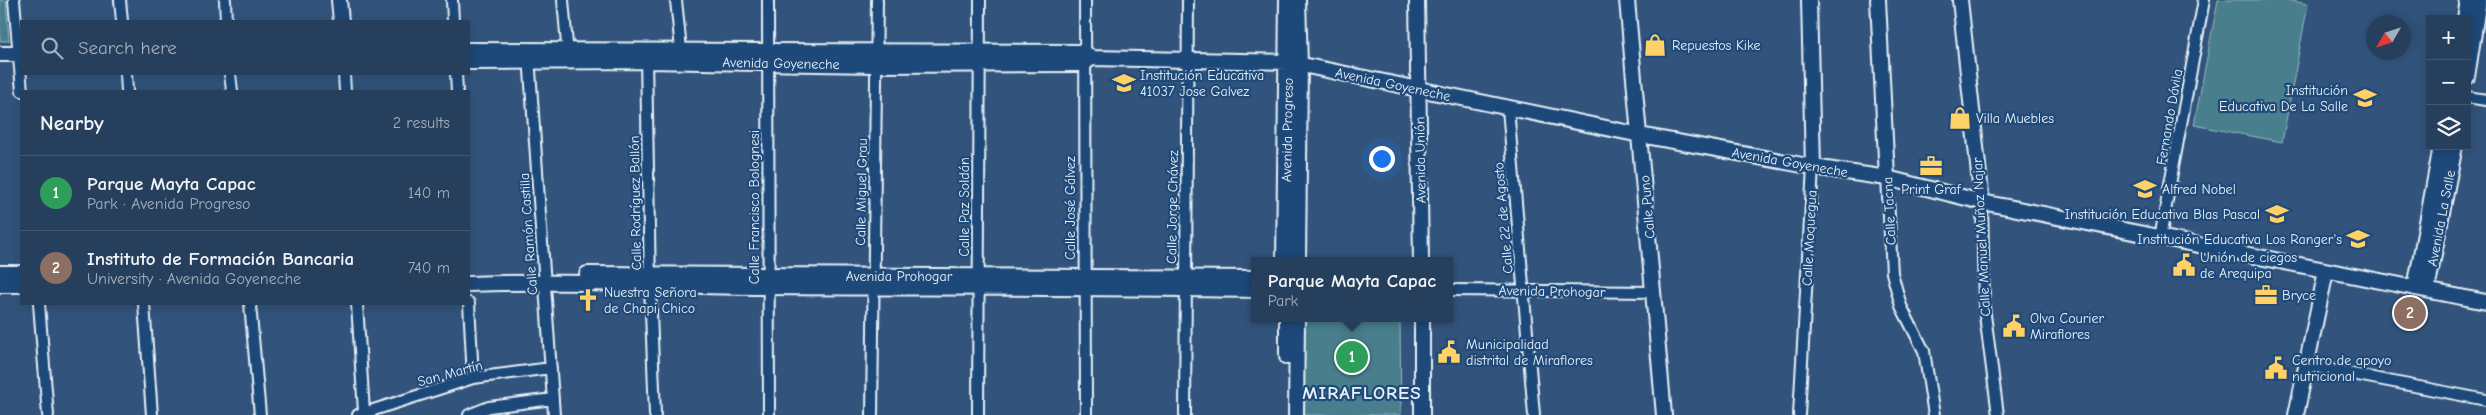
<!DOCTYPE html>
<meta charset="utf-8">
<style>
:root{--surface:#263f5d;--page:#2e4663;--text:#f1f3f6;--muted:#a4afbc;--line:#425872;--accent:#ffd166}
body{margin:0;font-family:"Comic Neue",sans-serif;background:var(--page);color:var(--text)}
.controls{position:absolute;right:15px;top:15px;display:grid;overflow:hidden;border-radius:0px;box-shadow:0 2px 12px #0003}
.controls button{width:45px;height:45px;display:grid;place-items:center;padding:0;border:0;border-bottom:1px solid var(--line);background:var(--surface);color:var(--text);font:25px sans-serif}
.compass{position:absolute;left:2366px;top:15px;width:45px;height:45px;border-radius:50%;background:var(--surface);box-shadow:0 2px 12px #0003;rotate:231deg}
.you{position:absolute;left:1381px;top:158px;width:18px;height:18px;margin:-12px;border:4px solid #fff;border-radius:50%;background:#1a73e8;box-shadow:0 0 0 8px #1a73e833}
.badge{display:grid;place-items:center;width:32px;height:32px;border-radius:50%;background:var(--accent);color:#fff;font-size:16px;font-weight:700}
.pin{position:absolute;translate:-50% -50%;border:2px solid #fff;box-shadow:0 1px 5px #0006}
.popup{position:absolute;left:1251px;top:257px;width:202px;height:65px;box-sizing:border-box;display:grid;place-content:center;border-radius:0px;background:var(--surface);filter:drop-shadow(0 1px 4px #0005);font-size:16px;white-space:nowrap;color:var(--muted)}
.popup b{font-size:19px;color:var(--text)}
.popup::after{content:'';position:absolute;left:50%;top:100%;margin-left:-10px;border:10px solid transparent;border-top-color:var(--surface)}
.list{margin:0;padding:0;list-style:none}
h2{display:flex;justify-content:space-between;align-items:center;height:65px;margin:0;padding:0 20px;font-size:21px}
h2 small{font-size:16px;font-weight:400;color:var(--muted)}
.list li{display:grid;grid-template-columns:32px 1fr auto;gap:15px;align-items:center;box-sizing:border-box;height:75px;padding:0 20px;border-top:1px solid var(--line)}
.list b{display:block;font-size:19px;white-space:nowrap}
.list p{margin:0;font-size:16px;white-space:nowrap;color:var(--muted)}
.list em{font-size:16px;font-style:normal;color:var(--muted)}
.icon{flex:none;width:28px;height:28px;fill:none;stroke:currentColor;stroke-width:2;stroke-linecap:round;stroke-linejoin:round}
.map{position:relative;flex:none;width:2486px;height:415px;overflow:hidden}
.search{position:absolute;background:var(--surface);box-shadow:0 2px 12px #0003;left:20px;top:20px;width:450px;height:55px;display:flex;align-items:center;gap:12px;box-sizing:border-box;padding:0 18px;border-radius:0px;color:var(--muted);font-size:19px}
.panel{position:absolute;background:var(--surface);box-shadow:0 2px 12px #0003;left:20px;top:90px;width:450px;height:215px;border-radius:0px}
.map>svg:first-child{display:block}
</style>
<div class="map">
<svg width="2486" height="415" viewBox="0 0 2486 415">
<rect width="100%" height="100%" fill="#32547c"/>
<filter id="ink" filterUnits="userSpaceOnUse"><feTurbulence type="fractalNoise" baseFrequency=".02" numOctaves="2"/><feDisplacementMap in="SourceGraphic" scale="10" xChannelSelector="R" yChannelSelector="G"/><feConvolveMatrix kernelMatrix="1 2 1 2 8 2 1 2 1" color-interpolation-filters="sRGB"/></filter>
<g filter="url(#ink)">
<!-- green -->
<path fill="#497f8d" stroke="#98b8c2" d="M 0,0 L 6,0 L 9,41 L 0,41 Z
M 2218,0 L 2286,0 L 2308,4 L 2282,142 L 2194,125 Z
M 1305,318 L 1400,318 L 1401,415 L 1304,415 Z"/>
<g fill="none" stroke-linecap="round" stroke-linejoin="round">
<defs>
<path id="street" d="M 14,0 L 22,91
M 120,0 L 122,21
M 225,0 L 226,21
M 452,0 L 453,21
M 563,0 L 568,56
M 676,0 L 681,50
M 768,0 L 769,415
M 1085,0 L 1086,415
M 529,56 L 554,415
M 646,56 L 650,286 L 655,415
M 126,74 L 127,91
M 230,74 L 232,91
M 344,74 L 345,91
M 456,74 L 457,91
M 2467,97 L 2486,100
M 1508,108 L 1534,415
M 1887,178 L 1892,273 L 1901,306 L 1924,351 L 1934,415
M 1982,202 L 1984,307 L 1998,415
M 2160,238 L 2204,0
M 1450,290 L 1655,292
M 469,303 L 473,378
M 39,304 L 48,415
M 144,304 L 152,415
M 250,304 L 260,415
M 357,304 L 364,412
M 2306,365 L 2486,400
M 358,415 L 473,378 L 551,368
M 469,415 L 489,407 L 553,399
M 872,415 L 877,0
M 978,415 L 980,0
M 1185,415 L 1188,0
M 1799,415 L 1813,167"/>
<path id="secondary" d="M 339,0 L 341,21
M 1417,0 L 1421,261
M 1627,0 L 1664,415
M 1809,0 L 1813,167
M 1878,0 L 1887,178
M 1960,0 L 1982,202
M 2465,19 L 2468,0
M 469,50 L 1084,52 L 1091,58 L 1288,62 L 1640,135 L 1813,167 L 1887,178 L 1982,202 L 2486,302
M 0,54 L 21,54
M 469,62 L 646,61 L 876,65 L 1084,64 L 1091,58
M 2467,77 L 2479,0
M 1284,261 L 1287,0
M 1298,261 L 1300,65 L 1298,0
M 0,273 L 21,273
M 587,274 L 1254,278
M 469,284 C 567,280 666,286 765,287 C 928,288 1091,287 1254,290
M 0,285 L 21,285
M 2415,288 L 2441,146
M 2427,290 L 2455,146
M 1287,318 L 1287,357
M 1422,318 L 1422,415
M 1296,415 L 1297,318
M 2296,415 L 2326,271"/>
</defs>
<!-- street casing -->
<use href="#street" stroke="#e8f1f8" stroke-width="14"/>
<!-- secondary casing -->
<use href="#secondary" stroke="#e8f1f8" stroke-width="18"/>
<!-- street -->
<use href="#street" stroke="#1f4a7a" stroke-width="10"/>
<!-- secondary -->
<use href="#secondary" stroke="#1f4a7a" stroke-width="14"/>
</g>
</g>
<!-- icons -->
<defs>
<symbol id="shop-bare" viewBox="-9 -9 18 18"><path d="M-5-2.5h2.3a2.7 3.5 0 0 1 5.4 0H5L5.5 6h-11ZM-1.5-2.5h3a1.5 2.3 0 0 0-3 0Z" fill="#ffd166" stroke="#1f4a7a" stroke-width="2.5" paint-order="stroke"/></symbol>
<symbol id="school-bare" viewBox="-9 -9 18 18"><path d="M0-5L7-2L0 1L-7-2ZM-4 1L0 2.5L4 1V4Q0 6-4 4Z" fill="#ffd166" stroke="#1f4a7a" stroke-width="2.5" paint-order="stroke"/></symbol>
<symbol id="office-bare" viewBox="-9 -9 18 18"><path d="M-6-3h4V-5.5h4V-3h4V5H-6ZM-1-4.5V-3h2v-1.5ZM-6 0V1H6V0Z" fill="#ffd166" stroke="#1f4a7a" stroke-width="2.5" paint-order="stroke"/></symbol>
<symbol id="civic-bare" viewBox="-9 -9 18 18"><path d="M-.6-6.5H3V-4.5H.6V-3L4-1V1h2V6H-6V1h2V-1L-.6-3ZM-1.2 2.5V6h2.4V2.5Z" fill="#ffd166" stroke="#1f4a7a" stroke-width="2.5" paint-order="stroke"/></symbol>
<symbol id="church-bare" viewBox="-9 -9 18 18"><path d="M-1.2-6h2.4v3.5h3.3v2.4h-3.3V6h-2.4V-.1h-3.3v-2.4h3.3Z" fill="#ffd166" stroke="#1f4a7a" stroke-width="2.5" paint-order="stroke"/></symbol>
</defs>
<g fill-rule="evenodd">
<use href="#shop-bare" x="1639" y="29" width="32" height="32"/>
<use href="#school-bare" x="1108" y="67" width="32" height="32"/>
<use href="#school-bare" x="2349" y="82" width="32" height="32"/>
<use href="#shop-bare" x="1944" y="102" width="32" height="32"/>
<use href="#office-bare" x="1915" y="150" width="32" height="32"/>
<use href="#school-bare" x="2129" y="173" width="32" height="32"/>
<use href="#school-bare" x="2261" y="198" width="32" height="32"/>
<use href="#school-bare" x="2342" y="223" width="32" height="32"/>
<use href="#civic-bare" x="2168" y="249" width="32" height="32"/>
<use href="#office-bare" x="2250" y="279" width="32" height="32"/>
<use href="#church-bare" x="572" y="284" width="32" height="32"/>
<use href="#civic-bare" x="1998" y="310" width="32" height="32"/>
<use href="#civic-bare" x="1433" y="336" width="32" height="32"/>
<use href="#civic-bare" x="2260" y="352" width="32" height="32"/>
</g>
<g text-anchor="middle" stroke-width="4.5" stroke-linejoin="round" paint-order="stroke">
<!-- poi labels -->
<g font-size="14" fill="#e8f1f8" stroke="#1f4a7a" text-anchor="start">
<text x="1672" y="50">Repuestos Kike</text>
<text x="1140" y="80">Institución Educativa<tspan x="1140" dy="16">41037 Jose Galvez</tspan></text>
<text x="2348" y="95" text-anchor="end">Institución<tspan x="2348" dy="16">Educativa De La Salle</tspan></text>
<text x="1976" y="123">Villa Muebles</text>
<text x="1931" y="194" text-anchor="middle">Print Graf</text>
<text x="2162" y="194">Alfred Nobel</text>
<text x="2260" y="219" text-anchor="end">Institución Educativa Blas Pascal</text>
<text x="2342" y="244" text-anchor="end">Institución Educativa Los Ranger's</text>
<text x="2200" y="262">Unión de ciegos<tspan x="2200" dy="16">de Arequipa</tspan></text>
<text x="604" y="297">Nuestra Señora<tspan x="604" dy="16">de Chapi Chico</tspan></text>
<text x="2282" y="300">Bryce</text>
<text x="2030" y="323">Olva Courier<tspan x="2030" dy="16">Miraflores</tspan></text>
<text x="1466" y="349">Municipalidad<tspan x="1466" dy="16">distrital de Miraflores</tspan></text>
<text x="2292" y="365">Centro de apoyo<tspan x="2292" dy="16">nutricional</tspan></text>
</g>
<!-- street labels -->
<g font-size="14" fill="#e8f1f8" stroke="#1f4a7a">
<text transform="translate(781 63) rotate(1)" y="5">Avenida Goyeneche</text>
<text transform="translate(1393 84) rotate(12)" y="5">Avenida Goyeneche</text>
<text transform="translate(2169 117) rotate(-80)" y="5">Fernando Dávila</text>
<text transform="translate(1287 130) rotate(-89)" y="5">Avenida Progreso</text>
<text transform="translate(1420 160) rotate(-91)" y="5">Avenida Unión</text>
<text transform="translate(1790 162) rotate(10)" y="5">Avenida Goyeneche</text>
<text transform="translate(861 192) rotate(-89)" y="5">Calle Miguel Grau</text>
<text transform="translate(635 203) rotate(-91)" y="5">Calle Rodríguez Ballón</text>
<text transform="translate(754 207) rotate(-90)" y="5">Calle Francisco Bolognesi</text>
<text transform="translate(964 207) rotate(-90)" y="5">Calle Paz Soldán</text>
<text transform="translate(1172 207) rotate(-89)" y="5">Calle Jorge Chávez</text>
<text transform="translate(1647 207) rotate(-95)" y="5">Calle Puno</text>
<text transform="translate(1070 208) rotate(-90)" y="5">Calle José Gálvez</text>
<text transform="translate(1889 211) rotate(-93)" y="5">Calle Tacna</text>
<text transform="translate(1503 218) rotate(-95)" y="5">Calle 22 de Agosto</text>
<text transform="translate(2441 218) rotate(-79)" y="5">Avenida La Salle</text>
<text transform="translate(528 234) rotate(-94)" y="5">Calle Ramón Castilla</text>
<text transform="translate(1981 237) rotate(-93)" y="5">Calle Manuel Muñoz Najar</text>
<text transform="translate(1809 238) rotate(-87)" y="5">Calle Moquegua</text>
<text x="899" y="281">Avenida Prohogar</text>
<text transform="translate(1552 291) rotate(1)" y="5">Avenida Prohogar</text>
<text transform="translate(450 373) rotate(-15)" y="5">San Martín</text>
</g>
<!-- district labels -->
<g font-size="19" font-weight="bold" letter-spacing="1" fill="#e8f1f8" stroke="#1f4a7a">
<text x="1362" y="399">MIRAFLORES</text>
</g>
</g>
</svg>
<div class="controls">
<button>+</button>
<button>−</button>
<button><svg class="icon" aria-label="layers" viewBox="0 0 24 24"><path d="M12 4l9 5-9 5-9-5zM3 14l9 5 9-5"/></svg></button>
</div>
<svg class="compass" viewBox="-18 -18 36 36"><path d="M0-13l5 13h-10z" fill="#e53935"/><path d="M0 13l5-13h-10z" fill="#a4afbc"/></svg>
<div class="you"></div>
<div class="pin badge" style="left:1352px;top:357px;background:#2e9e5b">1</div>
<div class="popup"><b>Parque Mayta Capac</b>Park</div>
<div class="pin badge" style="left:2410px;top:313px;background:#8d6e63">2</div>
<div class="search"><svg class="icon" aria-label="search" viewBox="0 0 24 24"><circle cx="10" cy="10" r="6"/><path d="M15 15l6 6"/></svg>Search here</div>
<section class="panel">
<h2>Nearby<small>2 results</small></h2>
<ul class="list">
<li><span class="badge" style="background:#2e9e5b">1</span><div><b>Parque Mayta Capac</b><p>Park · Avenida Progreso</p></div><em>140 m</em></li>
<li><span class="badge" style="background:#8d6e63">2</span><div><b>Instituto de Formación Bancaria</b><p>University · Avenida Goyeneche</p></div><em>740 m</em></li>
</ul>
</section>
</div>
